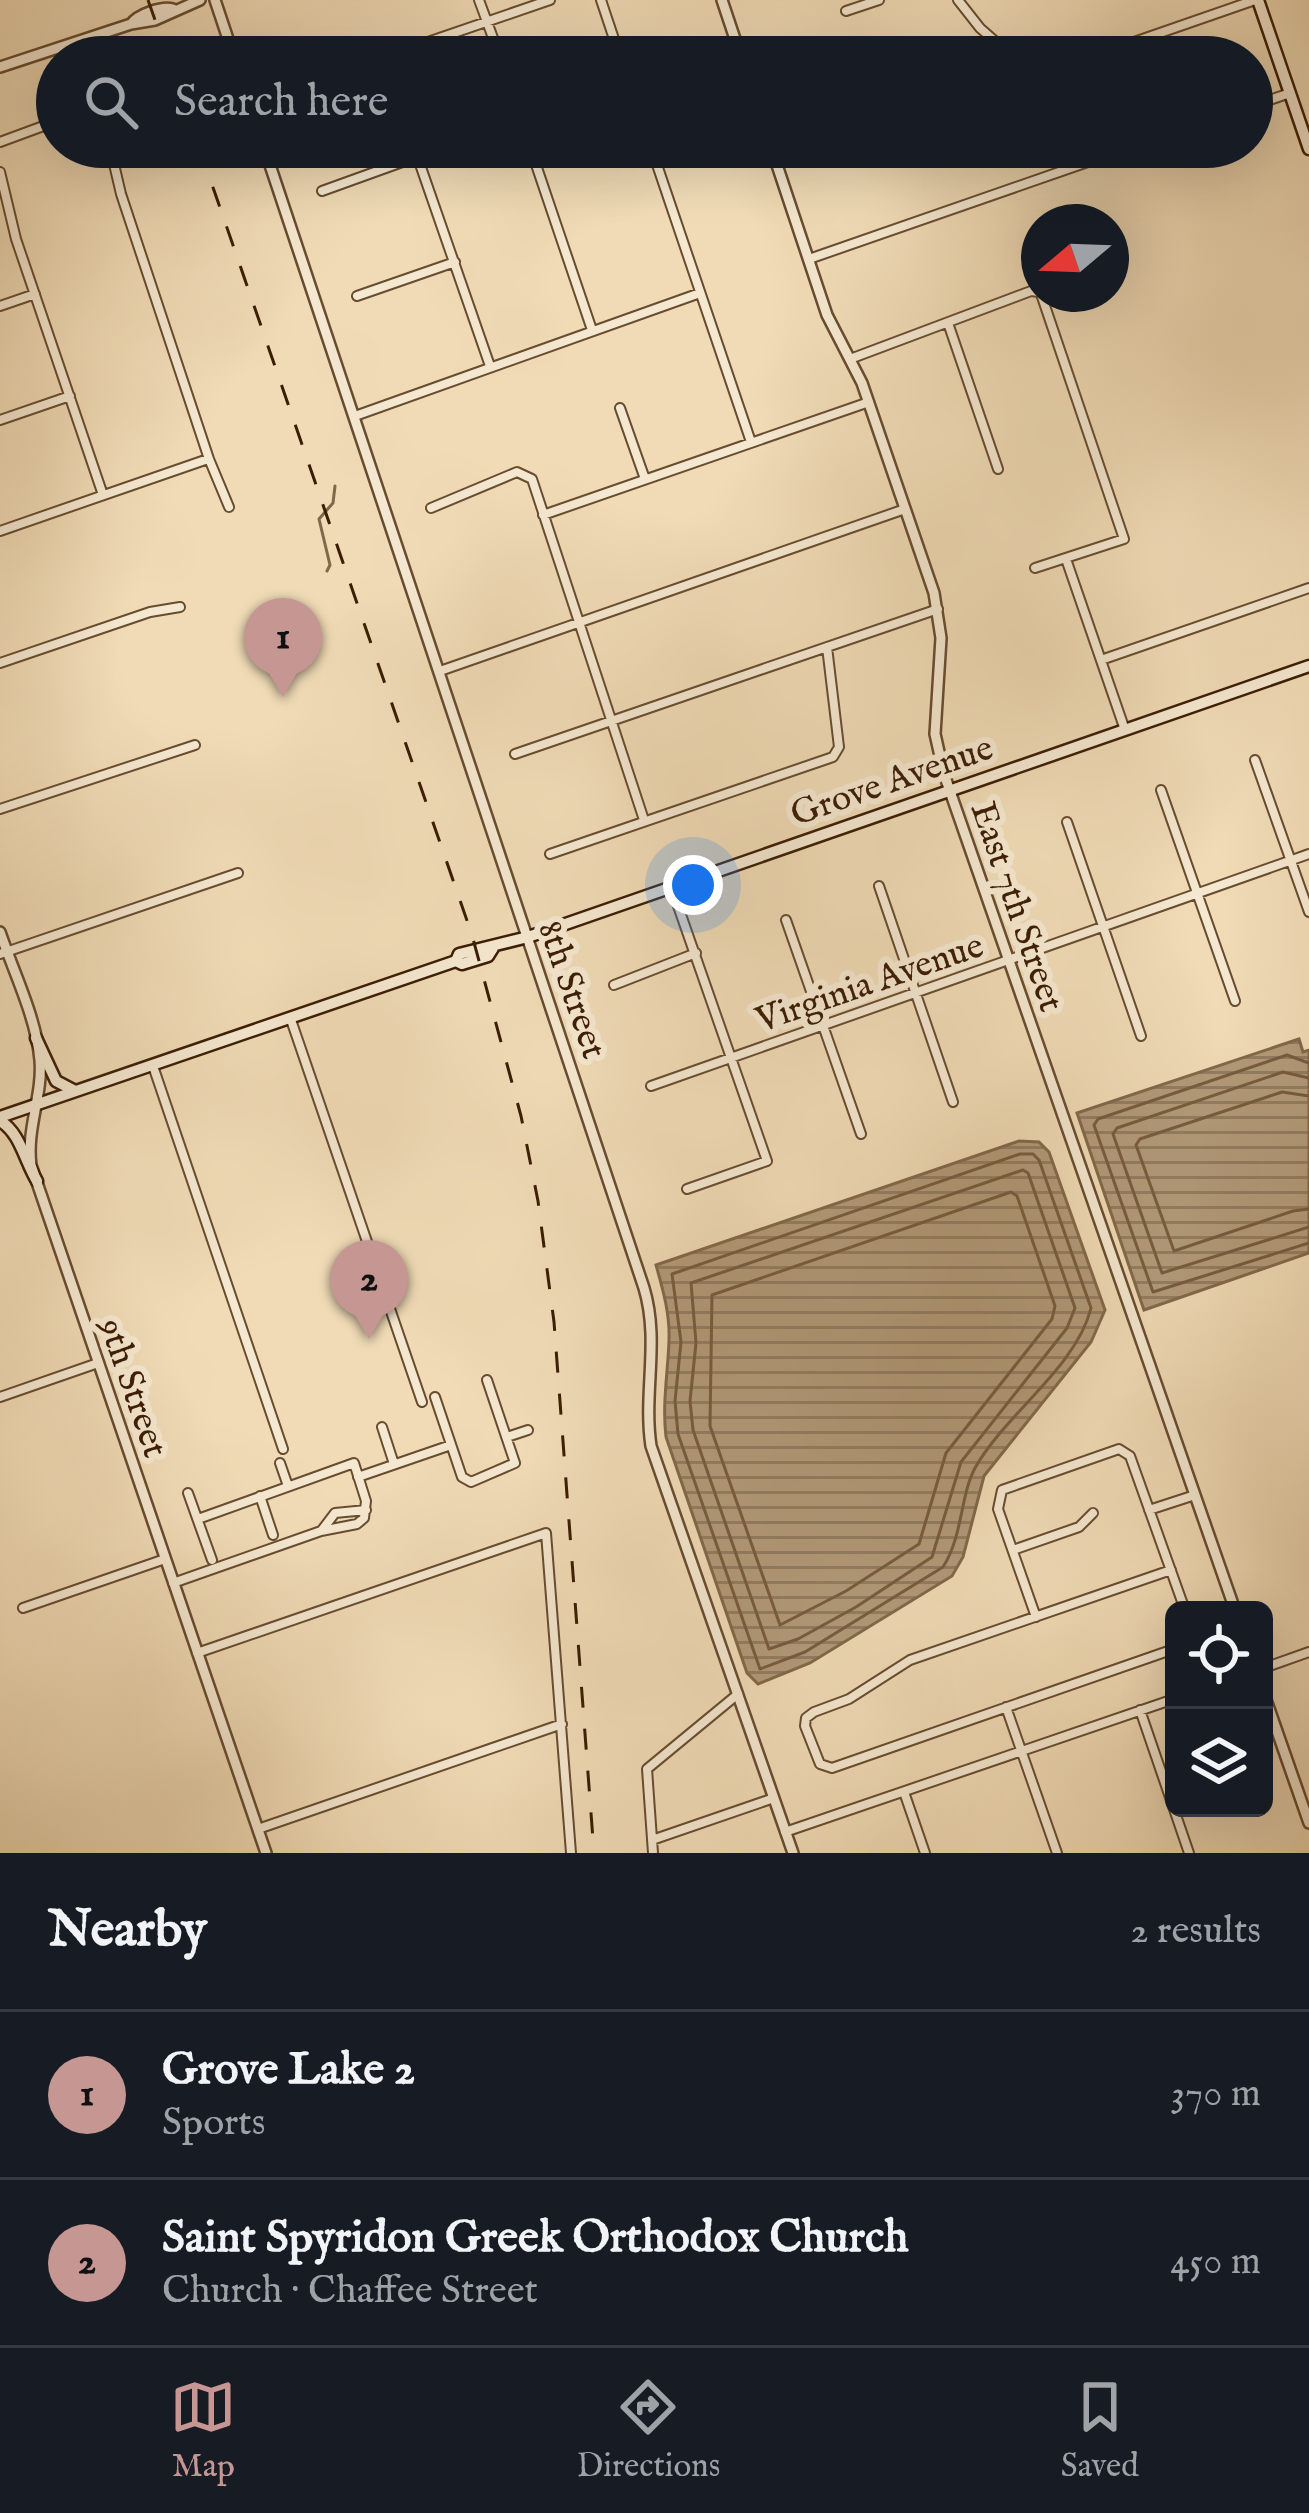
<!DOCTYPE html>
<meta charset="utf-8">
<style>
:root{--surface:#171b24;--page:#242831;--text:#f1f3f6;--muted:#9ea1a6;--line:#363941;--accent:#c59692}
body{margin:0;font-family:"IM FELL English",serif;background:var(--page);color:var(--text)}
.controls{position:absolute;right:36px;bottom:36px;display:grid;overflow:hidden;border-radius:18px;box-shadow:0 12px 48px #0002}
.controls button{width:108px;height:108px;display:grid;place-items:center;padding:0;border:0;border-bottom:3px solid var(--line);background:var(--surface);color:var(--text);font:60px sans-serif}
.compass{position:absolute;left:1021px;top:204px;width:108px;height:108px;border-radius:50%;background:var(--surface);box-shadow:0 12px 48px #0002;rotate:251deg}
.you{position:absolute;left:693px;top:885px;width:42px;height:42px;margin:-30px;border:9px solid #fff;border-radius:50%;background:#1a73e8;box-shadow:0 0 0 18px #1a73e833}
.badge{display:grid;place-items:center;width:78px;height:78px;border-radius:50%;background:var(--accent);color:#111;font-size:39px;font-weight:700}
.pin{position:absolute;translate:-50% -99px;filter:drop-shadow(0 3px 6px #0008)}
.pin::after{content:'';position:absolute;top:63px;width:42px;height:36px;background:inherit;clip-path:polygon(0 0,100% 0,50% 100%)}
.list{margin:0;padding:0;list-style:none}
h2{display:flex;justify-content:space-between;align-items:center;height:156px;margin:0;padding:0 48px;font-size:51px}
h2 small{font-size:39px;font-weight:400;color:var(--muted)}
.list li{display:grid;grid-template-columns:78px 1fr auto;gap:36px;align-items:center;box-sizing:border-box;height:168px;padding:0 48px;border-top:3px solid var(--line)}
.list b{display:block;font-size:45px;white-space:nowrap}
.list p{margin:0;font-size:39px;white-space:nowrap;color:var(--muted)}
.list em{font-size:39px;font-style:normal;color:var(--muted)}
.icon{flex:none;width:66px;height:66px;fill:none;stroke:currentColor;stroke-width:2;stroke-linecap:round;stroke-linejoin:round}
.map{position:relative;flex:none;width:1309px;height:1853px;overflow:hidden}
.search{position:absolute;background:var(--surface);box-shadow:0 12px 48px #0002;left:36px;right:36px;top:36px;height:132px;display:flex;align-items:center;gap:30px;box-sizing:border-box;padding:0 42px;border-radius:66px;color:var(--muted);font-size:45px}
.sheet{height:492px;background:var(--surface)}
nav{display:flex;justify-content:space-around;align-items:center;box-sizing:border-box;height:168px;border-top:3px solid var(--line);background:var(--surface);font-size:33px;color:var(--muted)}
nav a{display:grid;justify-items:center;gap:6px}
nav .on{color:var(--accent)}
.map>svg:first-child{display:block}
</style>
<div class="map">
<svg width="1309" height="1853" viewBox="0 0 1309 1853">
<defs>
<pattern id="water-rules" width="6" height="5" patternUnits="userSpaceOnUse" patternTransform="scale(3)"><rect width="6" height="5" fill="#b29a79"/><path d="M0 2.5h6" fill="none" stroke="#927d61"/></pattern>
</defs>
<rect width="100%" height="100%" fill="#f0dbb6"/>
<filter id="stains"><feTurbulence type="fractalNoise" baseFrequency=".00167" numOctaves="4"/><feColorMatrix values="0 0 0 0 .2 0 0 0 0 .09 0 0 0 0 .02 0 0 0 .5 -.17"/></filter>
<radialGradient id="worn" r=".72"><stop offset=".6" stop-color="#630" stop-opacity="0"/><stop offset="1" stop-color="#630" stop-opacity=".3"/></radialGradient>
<!-- water -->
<path fill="url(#water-rules)" stroke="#82684a" stroke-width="3" d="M 1299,1039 L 1303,1052 L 1309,1050 L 1309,1253 L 1144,1310 L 1077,1113 Z
M 1019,1141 L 1039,1142 L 1049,1152 L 1105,1310 L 1091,1342 L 984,1476 L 963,1557 L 952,1576 L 810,1663 L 758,1684 L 747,1673 L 666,1437 C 662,1403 668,1373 669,1340 C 670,1314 663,1290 656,1265 Z"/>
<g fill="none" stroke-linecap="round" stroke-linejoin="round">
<!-- shore -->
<path stroke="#765c3e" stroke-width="3" d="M 1309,1063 L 1287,1055 L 1098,1119 L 1094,1125 L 1153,1292 L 1309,1243
M 1309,1078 L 1283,1072 L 1117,1128 L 1113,1134 L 1162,1273 L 1309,1227
M 1309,1096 L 1282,1092 L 1140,1139 L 1136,1145 L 1174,1251 L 1293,1211 L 1309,1209
M 1020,1154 L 1033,1154 L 1039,1160 L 1091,1308 C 1076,1368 1005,1414 975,1468 C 960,1496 963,1536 943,1567 L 805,1652 L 760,1669 L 678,1434 L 675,1401 L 681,1342 L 672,1274 Z
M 1023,1170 L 1028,1173 L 1075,1308 L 1067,1328 L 961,1462 L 932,1557 L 856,1607 L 798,1639 L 769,1649 L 693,1430 L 690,1401 L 696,1343 L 691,1283 Z
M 1011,1192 L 1017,1196 L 1055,1306 L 1052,1319 L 946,1453 L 919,1544 L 846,1591 L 780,1625 L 710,1426 L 712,1295 Z"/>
<!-- stream -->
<path stroke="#82684a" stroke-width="3" d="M 327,571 L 330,565 L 319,519 L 333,503 L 335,486"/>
<defs>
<path id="minor" d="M 479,0 L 500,57
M 601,0 L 620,57
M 958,0 L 980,28 L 1013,57
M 846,11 L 879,0
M 1134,42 L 1255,0
M 384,57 L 550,0
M 1252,106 L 1290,93
M 0,142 L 57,121
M 110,147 L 121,194 L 209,459 L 229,507
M 414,147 L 490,366
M 530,147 L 592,330
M 651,147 L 751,442
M 1084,147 L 1089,162
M 0,172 L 16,239 L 103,495
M 322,191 L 419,156
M 809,259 L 1131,147
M 357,296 L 455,262
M 0,306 L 35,294
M 948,323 L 998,469
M 850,359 L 1031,291 L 1039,292
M 620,408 L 645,479
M 355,416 L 700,293
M 0,420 L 70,396
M 431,508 L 517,472 L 532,479 L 644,820
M 543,515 L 869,402
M 0,531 L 208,459
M 1066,559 L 1125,730
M 1035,568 L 1124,539 L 1041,294
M 1101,660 L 1309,588
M 0,663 L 150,612 L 180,607
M 440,671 L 905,509
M 515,754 L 938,609
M 1255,760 L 1309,912
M 1161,790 L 1235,1001
M 0,809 L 195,745
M 1067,822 L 1141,1036
M 550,854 L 833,757 L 839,747 L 827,647
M 671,886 L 767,1161 L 687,1189
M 879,886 L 953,1102
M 786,920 L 861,1134
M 0,954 L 238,873
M 614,985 L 696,953
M 290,1017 L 422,1402
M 153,1066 L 283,1449
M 651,1086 L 1309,854
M 0,1397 L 98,1363
M 435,1397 L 462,1477 L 471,1482 L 515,1463 L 487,1380
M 382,1427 L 394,1464
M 507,1437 L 528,1430
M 280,1463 L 288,1486
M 358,1477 L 451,1445
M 188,1493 L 212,1560
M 260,1496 L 273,1535
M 1149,1510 L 1195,1495
M 322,1530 L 335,1513 L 366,1510
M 1013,1550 L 1079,1527 L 1093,1513
M 1171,1570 L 910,1660 L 849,1699 L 814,1712 L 806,1718 L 805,1726 L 820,1764 L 832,1768 L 1174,1649
M 173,1583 L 321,1531 L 357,1524 L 364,1518 L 366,1501 L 354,1463 L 198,1519
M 23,1608 L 165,1559
M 1036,1617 L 998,1509 L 1002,1490 L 1119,1449 L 1130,1456 L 1185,1610
M 197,1653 L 546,1533 L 571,1853
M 1264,1668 L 1309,1652
M 1006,1707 L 1057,1853
M 1140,1710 L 1189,1853
M 904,1792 L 925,1853
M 258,1829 L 562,1724
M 785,1832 L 1174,1699
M 652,1840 L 774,1798
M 653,1853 L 647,1769 L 738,1694"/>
<path id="tertiary" d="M 215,0 L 234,57
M 722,0 L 741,57
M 131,24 L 155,20 L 200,0
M 0,67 L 131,24 C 138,14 162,6 173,9
M 264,147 L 644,1288 C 660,1341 643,1392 651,1446 L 793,1853
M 771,147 L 827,315 L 862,383 L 934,593 L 941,638 L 935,734 L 944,774 L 1235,1610
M 0,932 C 14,973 36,1017 40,1060 C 43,1095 26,1129 31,1165 L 266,1853
M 1264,1694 L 1309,1823"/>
<path id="secondary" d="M 1258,0 L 1309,149
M 456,961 L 462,964 L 488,956 L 493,948
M 36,1038 L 56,1081 L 75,1091
M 0,1117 L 456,961 L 459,954 L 528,937 L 1309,666
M 0,1121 C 20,1132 25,1162 37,1181"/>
</defs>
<!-- minor casing -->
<use href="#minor" stroke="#684c30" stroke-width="12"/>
<!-- tertiary casing -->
<use href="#tertiary" stroke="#684c30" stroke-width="14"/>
<!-- secondary casing -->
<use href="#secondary" stroke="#3b1d04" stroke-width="15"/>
<!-- minor -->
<use href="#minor" stroke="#f5e8d0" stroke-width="8"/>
<!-- tertiary -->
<use href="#tertiary" stroke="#f5e8d0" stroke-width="9"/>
<!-- secondary -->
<use href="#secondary" stroke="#f5e8d0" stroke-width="10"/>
<!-- rail -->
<path stroke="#3b1d04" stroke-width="3" stroke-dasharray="21 21" stroke-linecap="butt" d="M 148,0 L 168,57
M 199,147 L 472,935 L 521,1116 L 538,1201 L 554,1322 L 594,1853"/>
</g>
<g text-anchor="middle" stroke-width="12" stroke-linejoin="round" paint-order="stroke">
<!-- street labels -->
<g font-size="36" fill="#3b1d04" stroke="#f5e8d0">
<text transform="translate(891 779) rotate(-19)" y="13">Grove Avenue</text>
<text transform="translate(1019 906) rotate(71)" y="13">East 7th Street</text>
<text transform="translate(869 981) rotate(-19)" y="13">Virginia Avenue</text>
<text transform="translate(574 989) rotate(71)" y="13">8th Street</text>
<text transform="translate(135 1387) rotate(71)" y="13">9th Street</text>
</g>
</g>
<rect width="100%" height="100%" filter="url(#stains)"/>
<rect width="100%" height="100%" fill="url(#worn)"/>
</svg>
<div class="controls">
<button><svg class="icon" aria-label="locate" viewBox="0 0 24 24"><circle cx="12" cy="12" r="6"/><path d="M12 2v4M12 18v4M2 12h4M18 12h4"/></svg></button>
<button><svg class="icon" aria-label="layers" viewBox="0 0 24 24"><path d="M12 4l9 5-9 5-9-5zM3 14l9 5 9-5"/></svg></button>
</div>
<svg class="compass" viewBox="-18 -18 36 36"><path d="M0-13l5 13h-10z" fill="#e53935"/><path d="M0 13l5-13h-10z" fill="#9ea1a6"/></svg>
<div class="you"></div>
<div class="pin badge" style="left:283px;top:697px">1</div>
<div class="pin badge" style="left:369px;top:1339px">2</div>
<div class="search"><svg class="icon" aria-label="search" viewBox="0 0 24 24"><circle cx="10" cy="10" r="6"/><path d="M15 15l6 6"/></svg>Search here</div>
</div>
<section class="sheet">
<h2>Nearby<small>2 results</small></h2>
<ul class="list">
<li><span class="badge">1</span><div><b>Grove Lake 2</b><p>Sports</p></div><em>370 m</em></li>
<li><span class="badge">2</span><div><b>Saint Spyridon Greek Orthodox Church</b><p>Church · Chaffee Street</p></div><em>450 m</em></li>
</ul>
</section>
<nav>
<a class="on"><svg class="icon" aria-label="map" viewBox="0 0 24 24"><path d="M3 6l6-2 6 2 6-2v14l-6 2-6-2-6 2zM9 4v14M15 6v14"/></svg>Map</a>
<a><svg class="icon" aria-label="directions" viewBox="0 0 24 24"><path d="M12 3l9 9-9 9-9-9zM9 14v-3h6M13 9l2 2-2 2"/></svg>Directions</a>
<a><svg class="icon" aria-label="saved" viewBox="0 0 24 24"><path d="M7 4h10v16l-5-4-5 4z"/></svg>Saved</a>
</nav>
